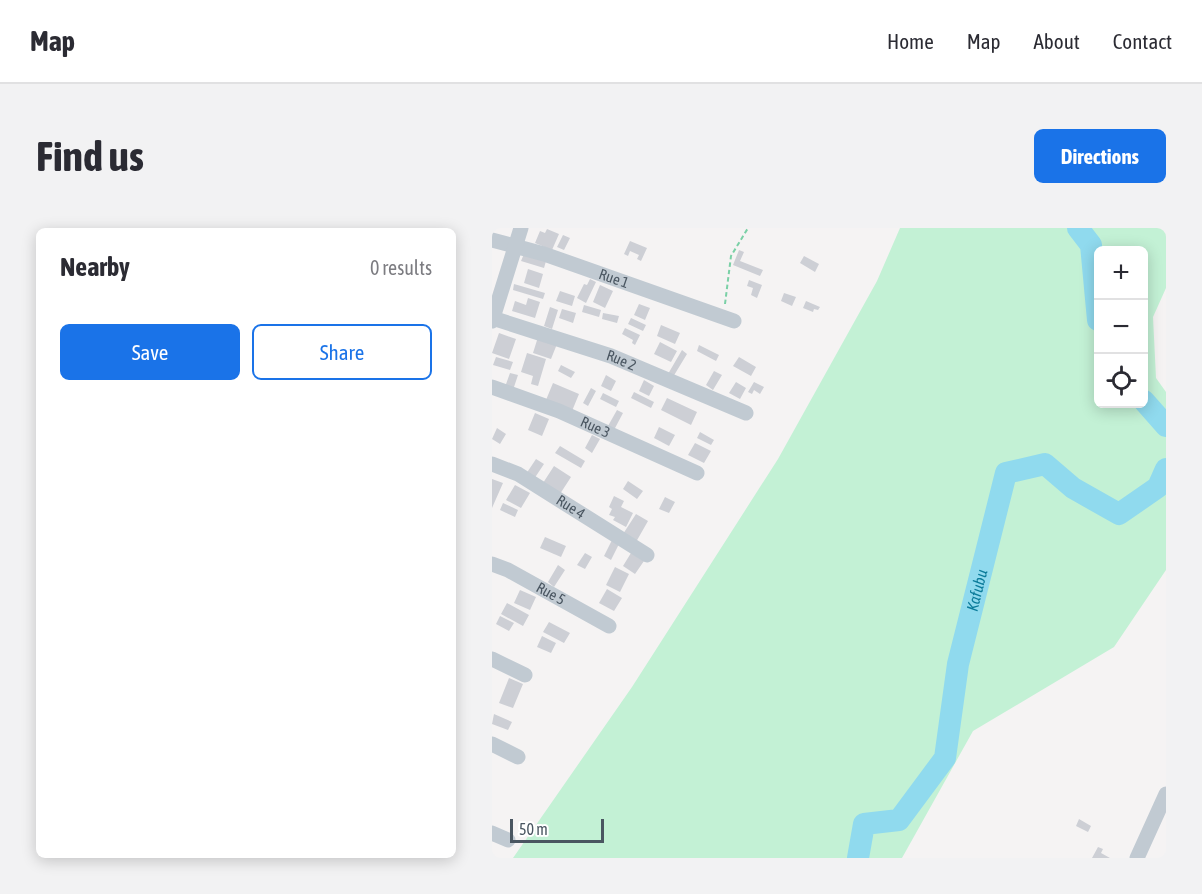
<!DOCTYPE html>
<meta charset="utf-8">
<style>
:root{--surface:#fff;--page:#f2f2f3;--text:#2b2b33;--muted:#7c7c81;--line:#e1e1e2;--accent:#1a73e8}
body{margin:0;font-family:"Asap Condensed",sans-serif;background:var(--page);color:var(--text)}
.controls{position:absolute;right:18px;top:18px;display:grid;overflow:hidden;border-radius:9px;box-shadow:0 3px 15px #0003}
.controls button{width:54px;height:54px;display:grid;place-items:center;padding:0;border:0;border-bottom:2px solid var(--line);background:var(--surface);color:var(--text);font:30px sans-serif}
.scale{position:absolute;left:18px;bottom:15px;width:94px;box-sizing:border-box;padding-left:6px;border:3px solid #4a5661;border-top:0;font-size:16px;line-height:21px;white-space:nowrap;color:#4a5661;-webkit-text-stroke:4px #fff;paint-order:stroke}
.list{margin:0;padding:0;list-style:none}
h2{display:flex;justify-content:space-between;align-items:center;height:78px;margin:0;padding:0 24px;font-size:26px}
h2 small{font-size:20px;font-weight:400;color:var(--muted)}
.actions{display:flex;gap:12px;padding:18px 24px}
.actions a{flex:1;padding:14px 0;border:2px solid var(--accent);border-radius:9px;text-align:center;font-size:21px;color:var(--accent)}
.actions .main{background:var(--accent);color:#fff}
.icon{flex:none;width:33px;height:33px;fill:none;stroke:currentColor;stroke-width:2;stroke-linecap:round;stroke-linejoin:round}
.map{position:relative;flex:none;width:674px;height:630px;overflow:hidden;border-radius:9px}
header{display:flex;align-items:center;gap:36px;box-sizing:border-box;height:84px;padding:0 30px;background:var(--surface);border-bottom:2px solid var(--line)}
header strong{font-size:28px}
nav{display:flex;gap:33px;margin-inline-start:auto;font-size:21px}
.intro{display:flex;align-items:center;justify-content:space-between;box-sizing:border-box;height:144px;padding:0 36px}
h1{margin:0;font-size:42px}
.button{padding:15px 27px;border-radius:9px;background:var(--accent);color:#fff;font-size:21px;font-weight:700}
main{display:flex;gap:36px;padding:0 36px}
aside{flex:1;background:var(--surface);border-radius:9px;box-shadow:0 3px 15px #0003}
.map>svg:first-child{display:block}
</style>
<header>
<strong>Map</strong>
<nav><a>Home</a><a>Map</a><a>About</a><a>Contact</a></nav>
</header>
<div class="intro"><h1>Find us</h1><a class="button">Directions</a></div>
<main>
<aside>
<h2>Nearby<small>0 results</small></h2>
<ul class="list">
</ul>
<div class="actions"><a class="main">Save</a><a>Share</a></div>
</aside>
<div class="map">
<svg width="674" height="630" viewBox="0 0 674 630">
<rect width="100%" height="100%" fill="#f5f3f3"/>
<!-- green -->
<path fill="#c3f1d5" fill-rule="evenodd" d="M 408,0 L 674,0 L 674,60 L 661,89 L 664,150 L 674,164 L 674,342 L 622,419 L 481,503 L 410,630 L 21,630 L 140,459 L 286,231 L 385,53 ZM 606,22 L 652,22 L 652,176 L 606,176 Z"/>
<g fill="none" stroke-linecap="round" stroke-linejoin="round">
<!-- river -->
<g stroke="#90daee" stroke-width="22">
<path d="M 586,0 L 599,17 L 606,92"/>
<path d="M 652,173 L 674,198"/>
<path id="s1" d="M 366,630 L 372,596 L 407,592 L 453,530 L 466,436 L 514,245 L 553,236 L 581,260 L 627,286 L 666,259 L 674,241"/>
</g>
</g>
<!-- building -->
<path fill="#cdcfd5" d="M 55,1 L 67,6 L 60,22 L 43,15 L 48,3 L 53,5 Z
M 71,7 L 78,10 L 72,22 L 65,19 Z
M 138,13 L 155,20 L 149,33 L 145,31 L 147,27 L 138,23 L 136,28 L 132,26 Z
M 247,22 L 252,24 L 248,33 L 271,42 L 268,48 L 241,37 Z
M 32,26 L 54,33 L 52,40 L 29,33 Z
M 312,28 L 327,36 L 323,44 L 308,35 Z
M 36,41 L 51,46 L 47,60 L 32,55 Z
M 98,51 L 104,54 L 94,75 L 85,70 L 92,56 L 95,57 Z
M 257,52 L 270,57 L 265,70 L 259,67 L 261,60 L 255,58 Z
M 22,56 L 53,65 L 51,71 L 21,62 Z
M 108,57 L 121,63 L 113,80 L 101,74 Z
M 68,63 L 83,68 L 80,78 L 64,73 Z
M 292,65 L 304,69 L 300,78 L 289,73 Z
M 36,70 L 48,74 L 43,90 L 20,83 L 23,73 L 34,77 Z
M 314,73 L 328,79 L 326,82 L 322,81 L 321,84 L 311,80 Z
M 147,76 L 158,80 L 153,92 L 142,87 Z
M 92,77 L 109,82 L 107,89 L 90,84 Z
M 58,79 L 66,82 L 60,101 L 52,98 Z
M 70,81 L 84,85 L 81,95 L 67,90 Z
M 111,85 L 127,88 L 125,95 L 110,91 Z
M 139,90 L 154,97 L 151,103 L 136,96 Z
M 169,97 L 188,105 L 183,116 L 165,108 Z
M 133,100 L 148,107 L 143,117 L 140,115 L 141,112 L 130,106 Z
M 7,105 L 24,111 L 17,131 L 0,125 Z
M 46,109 L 65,116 L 59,131 L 41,125 Z
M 168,114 L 185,123 L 179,134 L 162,126 Z
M 207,117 L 227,127 L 224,133 L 205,123 Z
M 190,122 L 195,126 L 181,149 L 176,146 Z
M 35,125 L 54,131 L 46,158 L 39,156 L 41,148 L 29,144 Z
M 4,129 L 21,134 L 18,142 L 1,137 Z
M 247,129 L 264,139 L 259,148 L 241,138 Z
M 69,137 L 83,144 L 79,150 L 66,143 Z
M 222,143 L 230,147 L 221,162 L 214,157 Z
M 18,145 L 26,147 L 21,162 L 13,159 Z
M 114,147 L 124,153 L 119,163 L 109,158 Z
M 152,152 L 162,158 L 157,168 L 147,163 Z
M 244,154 L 254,160 L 248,171 L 237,165 Z
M 262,154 L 272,159 L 268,166 L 262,162 L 260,166 L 256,164 Z
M 61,155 L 87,166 L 80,183 L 54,172 Z
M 99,160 L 104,163 L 96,178 L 91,175 Z
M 142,164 L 162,174 L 159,180 L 139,170 Z
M 111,165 L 127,173 L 124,179 L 108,171 Z
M 175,170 L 205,184 L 199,197 L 169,182 Z
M 125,182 L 131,185 L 122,202 L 116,198 Z
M 43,185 L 57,191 L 50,208 L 36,202 Z
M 167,199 L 183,207 L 177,218 L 162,210 Z
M 5,200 L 14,206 L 8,216 L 0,211 Z
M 208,204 L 222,212 L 219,217 L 205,210 Z
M 100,207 L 108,211 L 100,225 L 93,220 Z
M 203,215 L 219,223 L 212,235 L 196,227 Z
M 68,218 L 93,233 L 89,240 L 63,225 Z
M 44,231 L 52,236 L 42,251 L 34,246 Z
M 62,238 L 79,249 L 68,266 L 51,255 Z
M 0,251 L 11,255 L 0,280 Z
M 136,253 L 151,263 L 145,271 L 131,261 Z
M 23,257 L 38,265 L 29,280 L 14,272 Z
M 122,268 L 132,273 L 129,279 L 141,285 L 134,299 L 121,292 L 123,289 L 117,287 L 120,281 L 117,279 Z
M 173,269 L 183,274 L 177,285 L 167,281 Z
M 11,275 L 26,282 L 23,289 L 8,282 Z
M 144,286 L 156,293 L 144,314 L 131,306 Z
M 53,309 L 74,318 L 69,329 L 48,320 Z
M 121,310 L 128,314 L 119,332 L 112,328 Z
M 93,325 L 100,329 L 93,341 L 85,337 Z
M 139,325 L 152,333 L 143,346 L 131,338 Z
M 66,337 L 73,342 L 62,359 L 56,354 Z
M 123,339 L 137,346 L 128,364 L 114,357 Z
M 115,361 L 130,370 L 122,383 L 107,375 Z
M 28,362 L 44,369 L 38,382 L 22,375 Z
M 15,375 L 37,387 L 31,398 L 9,386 Z
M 8,388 L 22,395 L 17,403 L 4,396 Z
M 57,394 L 78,405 L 72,415 L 51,404 Z
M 50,408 L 64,415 L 59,425 L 45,419 Z
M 17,450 L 31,456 L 21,480 L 7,475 Z
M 2,486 L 20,494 L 16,502 L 0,496 Z
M 587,591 L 599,598 L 596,604 L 584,598 Z
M 606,619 L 611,621 L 609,625 L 618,630 L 600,630 Z"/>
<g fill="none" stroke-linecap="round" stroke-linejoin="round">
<!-- path -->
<path stroke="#7ad0a6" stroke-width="2" stroke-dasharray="4.5 3" stroke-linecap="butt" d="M 233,76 L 239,28 L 256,0"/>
<!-- minor -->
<g stroke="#c1cad2" stroke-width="15">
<path id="s2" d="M 0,12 L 52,26 L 242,93"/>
<path id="s3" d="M 0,90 L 119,128 L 254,185"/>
<path d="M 0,93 L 29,0"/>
<path id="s4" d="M 0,159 L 67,183 L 205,245"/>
<path id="s5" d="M 0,236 L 26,246 L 155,327"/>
<path id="s6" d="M 0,336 L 16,342 L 117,398"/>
<path d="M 0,431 L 33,447"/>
<path d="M 0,516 L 26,529"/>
<path d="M 0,605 L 16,612"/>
<path d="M 645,630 L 674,566"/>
</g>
</g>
<g text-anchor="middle" stroke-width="4.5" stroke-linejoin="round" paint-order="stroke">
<!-- street labels -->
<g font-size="15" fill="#4a5661" stroke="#fff">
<text dy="5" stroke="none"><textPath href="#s2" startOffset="128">Rue 1</textPath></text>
<text dy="5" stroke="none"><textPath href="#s3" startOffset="136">Rue 2</textPath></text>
<text dy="5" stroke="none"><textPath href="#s4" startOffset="111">Rue 3</textPath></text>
<text dy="5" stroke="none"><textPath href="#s5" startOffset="90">Rue 4</textPath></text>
<text dy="5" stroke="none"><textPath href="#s6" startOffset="66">Rue 5</textPath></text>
</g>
<!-- water labels -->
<g font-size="16" font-style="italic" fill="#0c7c9b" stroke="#fff">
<text dy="6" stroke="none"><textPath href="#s1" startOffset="318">Kafubu</textPath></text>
</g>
</g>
</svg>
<div class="controls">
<button>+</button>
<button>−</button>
<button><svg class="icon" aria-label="locate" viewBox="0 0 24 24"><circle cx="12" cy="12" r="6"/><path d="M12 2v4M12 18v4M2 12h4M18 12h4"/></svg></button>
</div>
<div class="scale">50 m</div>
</div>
</main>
